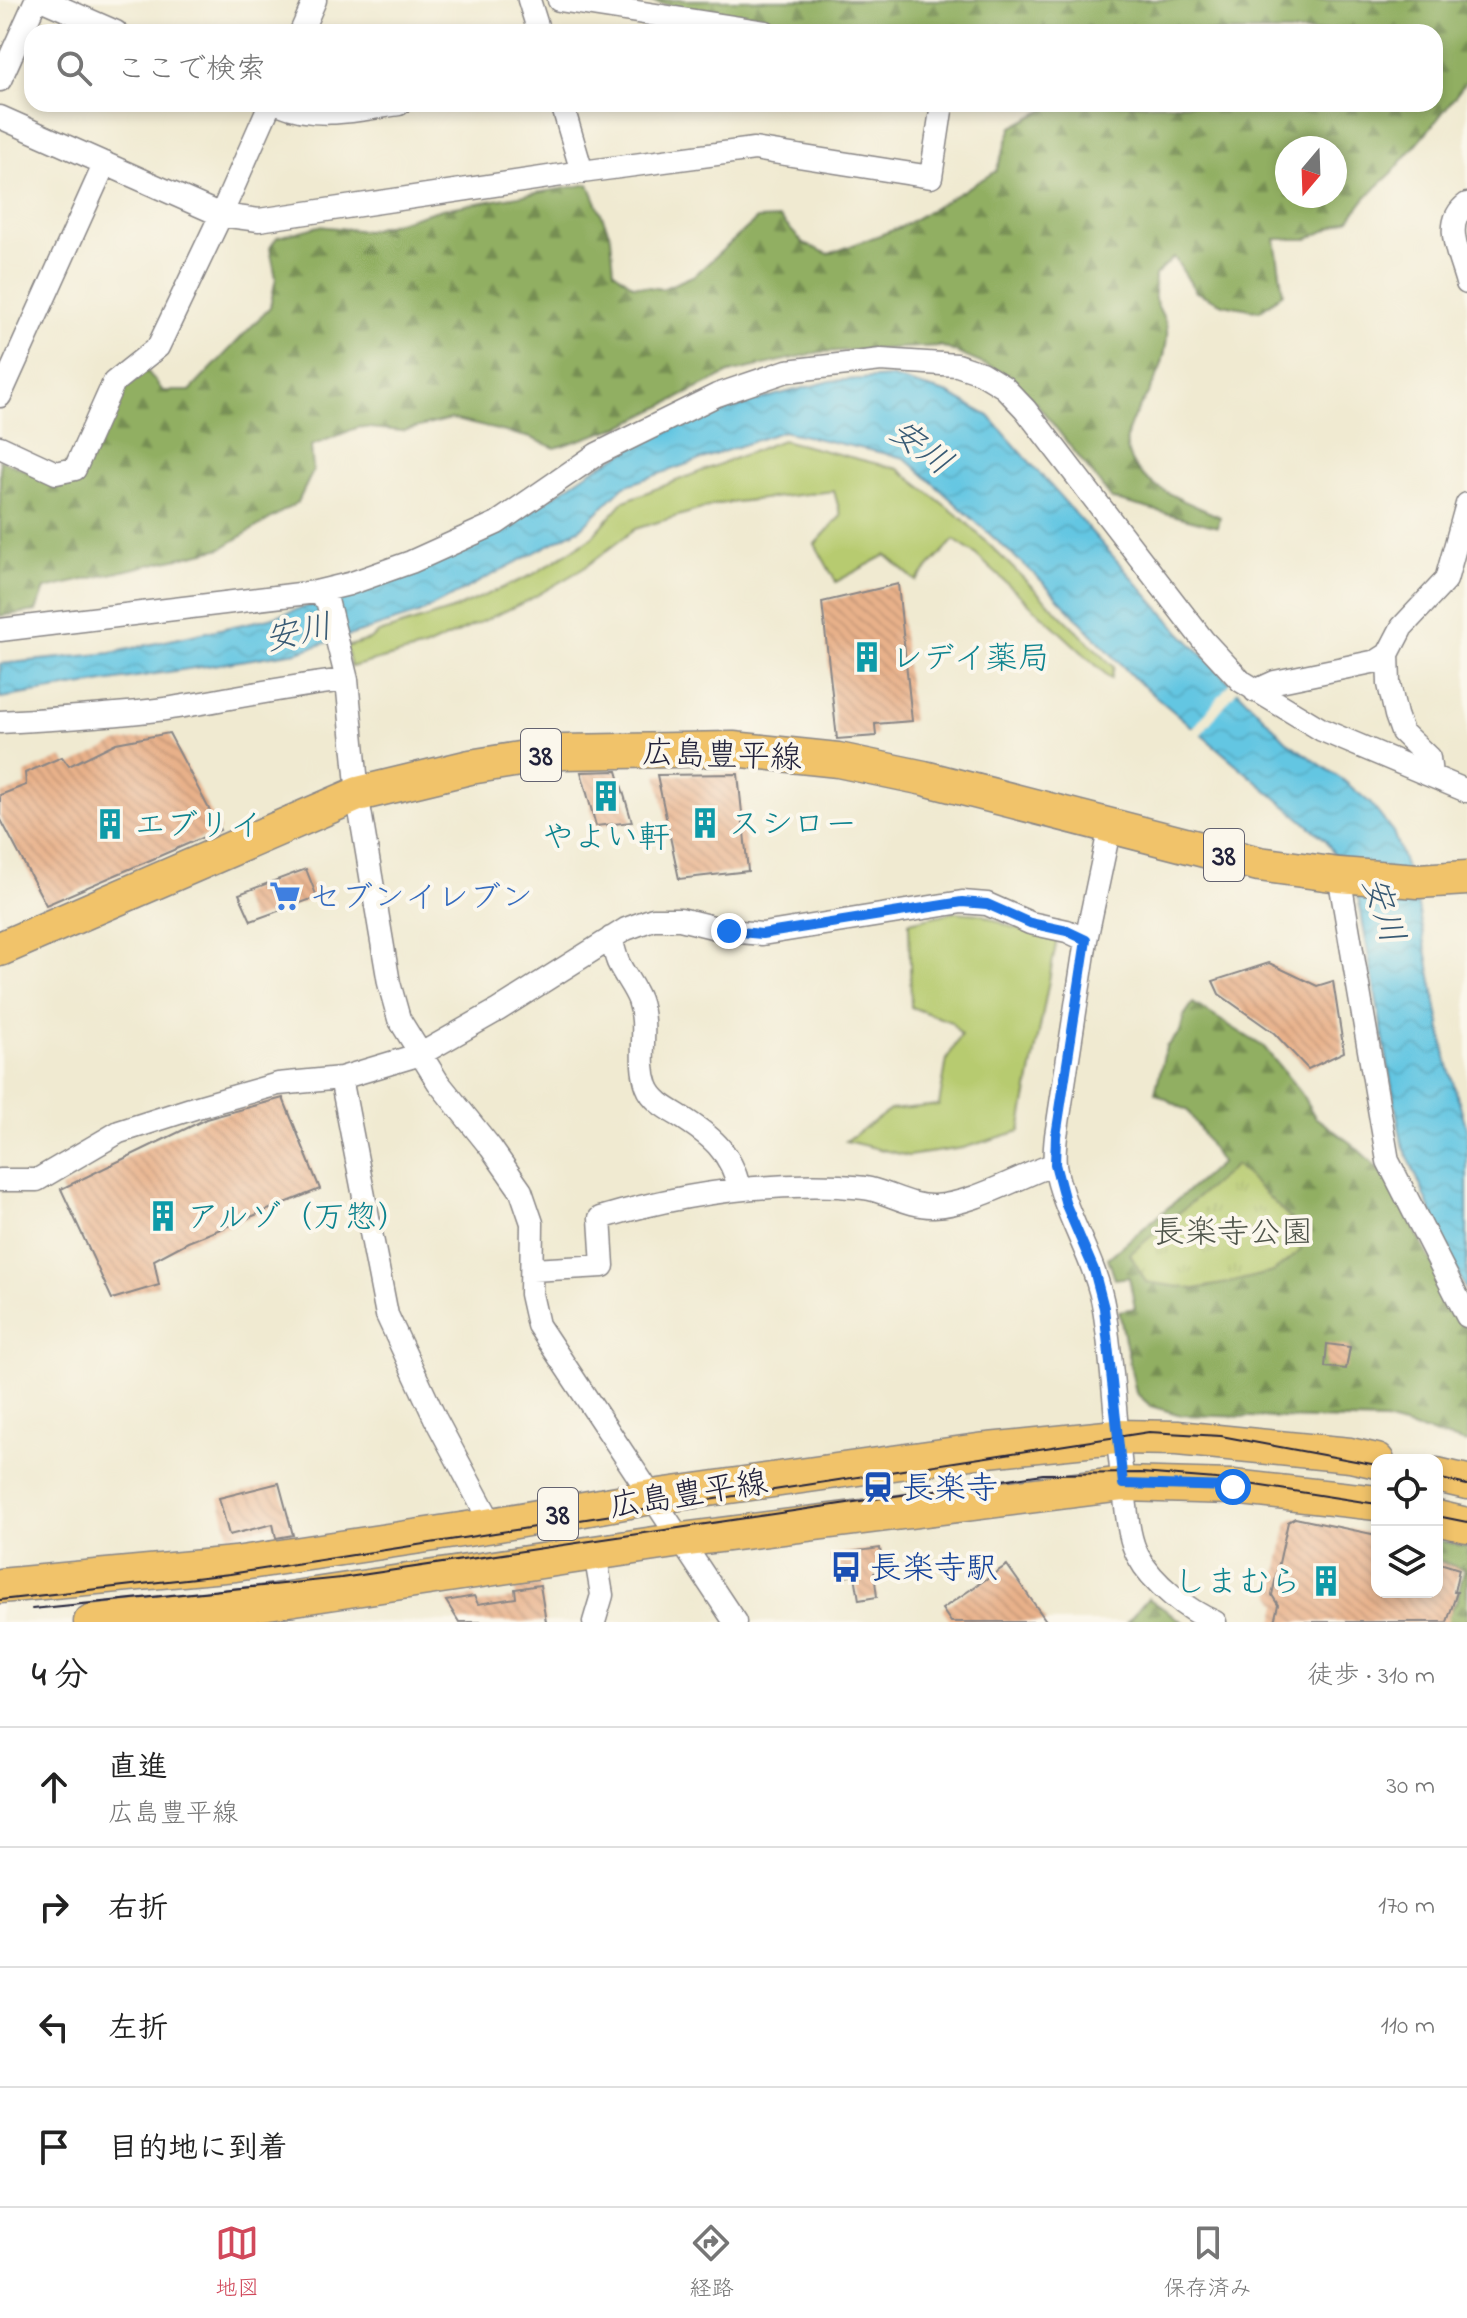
<!DOCTYPE html>
<html lang="ja">
<meta charset="utf-8">
<style>
:root{--surface:#fff;--page:#f2f2f2;--text:#222;--muted:#767676;--line:#e0e0e0;--accent:#d1495b}
body{margin:0;font-family:"Indie Flower","Klee One",sans-serif;background:var(--page);color:var(--text)}
.controls{position:absolute;right:24px;bottom:24px;display:grid;overflow:hidden;border-radius:16px;box-shadow:0 4px 12px #0003}
.controls button{width:72px;height:72px;display:grid;place-items:center;padding:0;border:0;border-bottom:2px solid var(--line);background:var(--surface);color:var(--text);font:40px sans-serif}
.compass{position:absolute;left:1275px;top:136px;width:72px;height:72px;border-radius:50%;background:var(--surface);box-shadow:0 4px 12px #0003;rotate:199deg}
.stop{position:absolute;width:24px;height:24px;margin:-18px;border:6px solid #1a73e8;border-radius:50%;background:#fff}
.stop.end{background:#1a73e8;border-color:#fff;box-shadow:0 2px 8px #0008}
.list{margin:0;padding:0;list-style:none}
h2{display:flex;justify-content:space-between;align-items:center;height:104px;margin:0;padding:0 32px;font-size:34px}
h2 small{font-size:26px;font-weight:400;color:var(--muted)}
.list li{display:grid;grid-template-columns:52px 1fr auto;gap:24px;align-items:center;box-sizing:border-box;height:120px;padding:0 32px;border-top:2px solid var(--line)}
.list b{display:block;font-size:30px;white-space:nowrap}
.list p{margin:0;font-size:26px;white-space:nowrap;color:var(--muted)}
.list em{font-size:26px;font-style:normal;color:var(--muted)}
.icon{flex:none;width:44px;height:44px;fill:none;stroke:currentColor;stroke-width:2;stroke-linecap:round;stroke-linejoin:round}
.map{position:relative;flex:none;width:1467px;height:1622px;overflow:hidden}
.search{position:absolute;background:var(--surface);box-shadow:0 4px 12px #0003;left:24px;right:24px;top:24px;height:88px;display:flex;align-items:center;gap:20px;box-sizing:border-box;padding:0 28px;border-radius:24px;color:var(--muted);font-size:30px}
.sheet{height:584px;background:var(--surface)}
nav{display:flex;justify-content:space-around;align-items:center;box-sizing:border-box;height:112px;border-top:2px solid var(--line);background:var(--surface);font-size:22px;color:var(--muted)}
nav a{display:grid;justify-items:center;gap:4px}
nav .on{color:var(--accent)}
.map>svg:first-child{display:block}
</style>
<div class="map">
<svg width="1467" height="1622" viewBox="0 0 1467 1622">
<defs>
<pattern id="forest-firs" width="22" height="20" patternUnits="userSpaceOnUse" patternTransform="scale(2)"><rect width="22" height="20" fill="#91af62"/><path d="M5 1l3.5 6h-7zM16 11l3.5 6h-7z" fill="#768e52"/></pattern>
<pattern id="park-tufts" width="24" height="20" patternUnits="userSpaceOnUse" patternTransform="scale(2)"><rect width="24" height="20" fill="#b7cb6f"/><path d="M3 7l-1-3M5 7V3M7 7l1-3M15 17l-1-3M17 17v-4M19 17l1-3" fill="none" stroke="#9dae61"/></pattern>
<pattern id="water-waves" width="16" height="10" patternUnits="userSpaceOnUse" patternTransform="scale(2)"><rect width="16" height="10" fill="#64c6e2"/><path d="M0 5q4-4 8 0t8 0" fill="none" stroke="#56aac3"/></pattern>
<pattern id="building-back-hatch" width="6" height="6" patternUnits="userSpaceOnUse" patternTransform="scale(2)"><rect width="6" height="6" fill="#e8b18a"/><path d="M-1 5l2 2M0 0l6 6M5-1l2 2" fill="none" stroke="#c79878"/></pattern>
</defs>
<rect width="100%" height="100%" fill="#fbf7ec"/>
<filter id="ink" filterUnits="userSpaceOnUse"><feTurbulence type="fractalNoise" baseFrequency=".0125" numOctaves="2"/><feDisplacementMap in="SourceGraphic" scale="16" xChannelSelector="R" yChannelSelector="G"/><feConvolveMatrix kernelMatrix="1 2 1 2 8 2 1 2 1" color-interpolation-filters="sRGB"/></filter>
<filter id="wash" filterUnits="userSpaceOnUse"><feTurbulence type="fractalNoise" baseFrequency=".006" numOctaves="4" result="noise"/><feDisplacementMap in="SourceGraphic" scale="32" xChannelSelector="R" yChannelSelector="G"/><feGaussianBlur stdDeviation="1.8" result="paint"/><feColorMatrix in="noise" values="0 0 0 0 0 0 0 0 0 0 0 0 0 0 0 0 0 1.4 0 .05"/><feComposite in="paint" operator="in"/></filter>
<g filter="url(#wash)">
<rect width="100%" height="100%" fill="#f0ead1"/>
<!-- green -->
<path fill="#b7cb6f" stroke="#6c7655" stroke-width="2" d="M 782,440 L 898,469 L 964,520 L 1114,667 L 1111,679 L 975,554 L 954,540 L 916,581 L 886,555 L 836,582 L 815,544 L 841,516 L 834,491 L 718,504 L 635,529 L 584,568 L 527,601 L 424,648 L 351,667 L 346,647 L 369,640 L 379,633 L 452,610 L 532,575 L 591,538 L 624,501 Z
M 954,912 L 981,914 L 1011,927 L 1057,939 L 1020,1131 L 963,1148 L 908,1156 L 846,1141 L 890,1110 L 939,1105 L 947,1059 L 961,1035 L 951,1022 L 911,1007 L 909,922 Z"/>
<!-- forest -->
<path fill="url(#forest-firs)" stroke="#5a684e" stroke-width="2" fill-rule="evenodd" d="M 642,0 L 1467,0 L 1467,81 L 1436,121 L 1392,173 L 1367,196 L 1350,219 L 1308,239 L 1275,239 L 1283,293 L 1260,311 L 1223,304 L 1196,292 L 1174,257 L 1155,275 C 1155,283 1153,292 1155,299 C 1163,321 1170,319 1166,345 C 1161,378 1149,390 1134,417 C 1102,475 1180,498 1220,517 L 1218,527 L 1112,499 L 1037,404 L 1002,372 L 941,346 L 820,352 L 729,373 L 622,426 L 555,448 L 531,438 L 451,419 L 403,431 L 359,427 L 311,446 L 313,471 L 298,502 L 222,548 L 45,589 L 36,611 L 0,616 L 0,460 L 53,481 L 112,403 L 144,367 L 163,391 L 190,391 L 270,307 L 276,278 L 270,248 L 277,237 L 319,226 L 366,231 L 442,209 L 589,184 L 611,237 L 614,271 L 633,285 L 662,289 L 695,275 L 757,219 L 780,218 L 804,244 L 829,254 L 901,227 L 996,171 L 1012,127 L 1055,104 L 1435,104 L 1435,32 L 839,32 L 767,23 ZM 1287,148 L 1335,148 L 1335,196 L 1287,196 Z
M 1193,1003 L 1264,1047 L 1301,1093 L 1315,1117 L 1352,1144 L 1387,1176 L 1467,1330 L 1467,1443 L 1385,1421 L 1181,1415 L 1151,1406 L 1136,1393 L 1119,1311 L 1135,1308 L 1129,1277 L 1115,1279 L 1108,1258 L 1221,1163 L 1188,1111 L 1155,1093 L 1166,1047 L 1180,1032 L 1184,1016 Z
M 1437,1540 L 1467,1547 L 1467,1622 L 1443,1622 L 1456,1602 L 1464,1570 L 1437,1560 Z
M 1148,1598 L 1183,1622 L 1127,1622 Z"/>
<!-- park -->
<path fill="url(#park-tufts)" stroke="#6c7655" stroke-width="2" d="M 1236,1165 L 1298,1226 L 1301,1250 L 1273,1272 L 1228,1283 L 1194,1289 L 1146,1282 L 1130,1254 Z"/>
<!-- water -->
<path fill="url(#water-waves)" stroke="#43748e" stroke-width="2" d="M 890,377 L 949,394 L 989,416 L 1180,632 L 1289,743 L 1343,780 L 1370,803 L 1393,832 L 1416,896 L 1447,1062 L 1467,1129 L 1467,1294 L 1402,1143 L 1359,901 L 1326,840 L 1134,678 L 1043,582 L 905,458 L 783,431 L 624,486 L 581,528 L 418,614 L 297,652 L 0,698 L 0,664 L 111,653 L 270,618 L 417,572 L 501,532 L 592,470 L 672,427 L 769,397 L 831,381 Z"/>
<!-- pier -->
<path fill="#f0ead1" d="M 1231,681 L 1239,688 L 1198,738 L 1191,731 Z"/>
<g id="blocks">
<!-- building -->
<path fill="url(#building-back-hatch)" d="M 898,584 L 912,721 L 875,724 L 876,736 L 837,739 L 822,602 Z
M 169,733 L 220,830 L 46,905 L 0,818 L 0,795 L 26,785 L 25,773 L 62,757 L 69,766 L 116,743 Z
M 617,771 L 632,822 L 596,826 L 581,772 Z
M 738,774 L 748,871 L 679,879 L 657,775 Z
M 306,869 L 317,897 L 251,921 L 239,894 Z
M 1269,963 L 1317,986 L 1333,981 L 1344,1052 L 1308,1069 L 1274,1033 L 1219,994 L 1213,981 Z
M 283,1098 L 320,1189 L 188,1242 L 154,1260 L 159,1285 L 112,1299 L 61,1189 L 206,1119 Z
M 1327,1344 L 1350,1347 L 1346,1369 L 1325,1367 Z
M 279,1483 L 293,1535 L 276,1538 L 273,1524 L 229,1535 L 219,1498 Z
M 1295,1518 L 1377,1535 L 1377,1592 L 1437,1592 L 1437,1562 L 1459,1569 L 1454,1592 L 1457,1592 L 1447,1622 L 1274,1622 L 1278,1605 L 1272,1595 L 1288,1522 Z
M 880,1548 L 883,1572 L 874,1573 L 877,1597 L 859,1600 L 855,1575 L 838,1578 L 835,1554 Z
M 1007,1565 L 1047,1622 L 951,1622 L 942,1609 Z
M 540,1585 L 546,1622 L 459,1622 L 446,1601 L 474,1596 L 478,1604 L 516,1598 L 515,1589 Z"/>
</g>
</g>
<g filter="url(#ink)">
<use href="#blocks" fill-opacity="0" stroke="#898686" stroke-width="2"/>
<g fill="none" stroke-linecap="round" stroke-linejoin="round">
<defs>
<path id="street" d="M 43,0 L 116,32
M 529,0 L 539,32
M 559,0 L 766,32
M 301,32 L 315,0
M 0,80 L 36,0
M 280,104 C 318,120 358,110 399,104
M 562,104 L 582,172
M 0,117 L 221,215 L 259,220 L 582,172 L 754,149 L 931,177 L 942,104
M 1467,204 C 1441,223 1460,256 1467,283
M 0,396 L 105,163
M 0,447 L 56,473 L 75,469 L 114,382 L 158,347 L 221,215 L 270,104
M 316,592 L 327,600 L 347,680 L 359,805 L 389,983 L 399,1019 L 438,1082 L 491,1148 L 521,1191 L 532,1223 L 531,1294 L 538,1325 L 735,1622
M 0,630 L 316,592 L 349,584 L 411,562 L 497,523 L 597,454 L 717,395 L 787,371 L 881,360 L 957,365 L 981,373 L 1004,387 L 1025,409 L 1203,640 L 1241,681 L 1322,730 L 1467,791
M 1255,691 L 1275,682 L 1377,661 L 1388,654
M 0,722 C 55,719 110,716 165,709 C 226,700 286,686 347,680
M 1431,775 L 1429,758 L 1402,732 L 1396,715 L 1389,684 L 1388,654 L 1402,627 L 1446,580 L 1467,504
M 1110,826 L 1086,940 L 1056,1136 C 1055,1145 1054,1156 1055,1166 C 1064,1216 1096,1259 1104,1309 C 1114,1369 1115,1431 1124,1491 C 1127,1511 1128,1538 1138,1556 C 1152,1583 1188,1611 1215,1622
M 1339,875 L 1388,1161 L 1467,1316
M 611,938 C 613,946 615,954 618,962 C 624,975 634,987 639,1000 C 649,1028 637,1058 647,1086 C 652,1100 666,1108 678,1115 C 710,1135 731,1151 739,1188
M 341,1078 L 387,1315 L 435,1418 L 485,1512 L 487,1526
M 0,1180 L 37,1180 L 119,1132 L 194,1108 L 278,1084 L 341,1078 L 421,1054 L 498,1010 L 626,929 L 653,919 L 680,919 L 729,931 L 762,934 L 962,902 L 987,904 L 1030,923 L 1067,931 L 1086,940
M 532,1270 L 603,1266 L 600,1218 C 677,1195 759,1183 840,1186 C 849,1187 861,1187 870,1189 C 891,1194 912,1207 934,1206 C 974,1204 1017,1177 1055,1164
M 594,1622 L 602,1595 L 595,1553"/>
<path id="primary" d="M 0,949 L 358,794 L 470,767 L 563,752 L 733,749 L 838,760 L 924,778 L 1259,864 L 1339,875 L 1418,881 L 1467,878
M 1437,1475 L 1467,1482
M 1437,1518 L 1467,1525
M 0,1586 L 235,1564 L 487,1526 L 652,1497 L 978,1451 L 1116,1437 L 1177,1438 L 1350,1455 L 1377,1461
M 91,1622 L 248,1605 L 681,1540 L 1123,1484 L 1233,1487 L 1377,1503"/>
</defs>
<!-- street casing -->
<use href="#street" stroke="#898686" stroke-width="25"/>
<!-- primary casing -->
<use href="#primary" stroke="#898686" stroke-width="37"/>
<!-- street -->
<use href="#street" stroke="#fff" stroke-width="22"/>
<!-- primary -->
<use href="#primary" stroke="#f1c36a" stroke-width="34"/>
<!-- tram -->
<path stroke="#22223b" stroke-width="2" d="M 1437,1478 L 1467,1485
M 1437,1516 L 1467,1522
M 0,1600 L 230,1574 L 1149,1432 L 1221,1436 L 1377,1465
M 32,1609 L 341,1578 L 1043,1474 L 1141,1473 L 1216,1479 L 1377,1504"/>
</g>
</g>
<g fill="none" stroke-linecap="round" stroke-linejoin="round" filter="url(#ink)">
<!-- route -->
<path stroke="#1a73e8" stroke-width="10" d="M 729,931 L 762,934 L 962,902 L 987,904 L 1030,923 L 1067,931 L 1086,940 L 1056,1136 L 1055,1164 L 1066,1205 L 1094,1270 L 1104,1308 L 1123,1484 L 1233,1487"/>
</g>
<!-- icons -->
<defs>
<symbol id="building-bare" viewBox="-9 -9 18 18"><path d="M-4-6H4V6H1V3H-1V6H-4ZM-2.5-4.3h1.7v1.8h-1.7ZM.8-4.3h1.7v1.8H.8ZM-2.5-1h1.7V.8h-1.7ZM.8-1h1.7V.8H.8Z" fill="#0f9aa8" stroke="#fbf7ec" stroke-width="2.5" paint-order="stroke"/></symbol>
<symbol id="supermarket-bare" viewBox="-9 -9 18 18"><path d="M-6-5.5h2.5l.6 2H6L4.5 2H-2.5L-4.4-4H-6ZM-1.5 3.2a1.3 1.3 0 1 0 .1 0ZM3 3.2a1.3 1.3 0 1 0 .1 0Z" fill="#3f7fe0" stroke="#fbf7ec" stroke-width="2.5" paint-order="stroke"/></symbol>
<symbol id="station-bare" viewBox="-9 -9 18 18"><path d="M-3-6H3Q5-6 5-4V2Q5 4 3 4L4.5 6H3L1.5 4h-3L-3 6H-4.5L-3 4Q-5 4-5 2V-4Q-5-6-3-6ZM-3.5-4v3h7v-3ZM-3.5 1v1.5H-2V1ZM2 1v1.5H3.5V1Z" fill="#1a4fb4" stroke="#fbf7ec" stroke-width="2.5" paint-order="stroke"/></symbol>
<symbol id="bus-bare" viewBox="-9 -9 18 18"><path d="M-5-6H5V4H4V6H2V4H-2V6H-4V4H-5ZM-3.5-4V0h7V-4ZM-3.5 1.2v1.5H-2V1.2ZM2 1.2v1.5H3.5V1.2Z" fill="#1a4fb4" stroke="#fbf7ec" stroke-width="2.5" paint-order="stroke"/></symbol>
</defs>
<g fill-rule="evenodd">
<use href="#building-bare" x="845" y="635" width="44" height="44"/>
<use href="#building-bare" x="584" y="774" width="44" height="44"/>
<use href="#building-bare" x="683" y="801" width="44" height="44"/>
<use href="#building-bare" x="88" y="802" width="44" height="44"/>
<use href="#supermarket-bare" x="263" y="874" width="44" height="44"/>
<use href="#building-bare" x="141" y="1194" width="44" height="44"/>
<use href="#station-bare" x="856" y="1465" width="44" height="44"/>
<use href="#bus-bare" x="824" y="1545" width="44" height="44"/>
<use href="#building-bare" x="1304" y="1559" width="44" height="44"/>
</g>
<g text-anchor="middle" stroke-width="8" stroke-linejoin="round" paint-order="stroke">
<!-- shield labels -->
<g fill="#fbf7ec" stroke="#636270" stroke-width="2">
<rect x="521" y="729" width="40" height="52" rx="6"/>
<rect x="1204" y="829" width="40" height="52" rx="6"/>
<rect x="538" y="1488" width="40" height="52" rx="6"/>
</g>
<g font-size="30" font-weight="bold" fill="#22223b">
<text x="541" y="765">38</text>
<text x="1224" y="865">38</text>
<text x="558" y="1524">38</text>
</g>
<!-- culture labels -->
<g font-size="32" fill="#0d838f" stroke="#fbf7ec" text-anchor="start">
<text x="891" y="668">レデイ薬局</text>
<text x="729" y="834">スシロー</text>
<text x="134" y="835">エブリイ</text>
<text x="606" y="847" text-anchor="middle">やよい軒</text>
<text x="187" y="1227">アルゾ（万惣）</text>
<text x="1302" y="1592" text-anchor="end">しまむら</text>
</g>
<!-- street labels -->
<g font-size="32" fill="#22223b" stroke="#fbf7ec">
<text transform="translate(722 754) rotate(2)" y="11">広島豊平線</text>
<text transform="translate(688 1493) rotate(-9)" y="11">広島豊平線</text>
</g>
<!-- shop labels -->
<g font-size="32" fill="#366cbe" stroke="#fbf7ec" text-anchor="start">
<text x="309" y="907">セブンイレブン</text>
</g>
<!-- park labels -->
<g font-size="32" fill="#4f554b" stroke="#fbf7ec">
<text x="1233" y="1242">長楽寺公園</text>
</g>
<!-- transit labels -->
<g font-size="32" fill="#164399" stroke="#fbf7ec" text-anchor="start">
<text x="902" y="1498">長楽寺</text>
<text x="870" y="1578">長楽寺駅</text>
</g>
<!-- water labels -->
<g font-size="34" font-style="italic" fill="#395b75" stroke="#fbf7ec">
<text transform="translate(922 446) rotate(37)" y="12">安川</text>
<text transform="translate(298 631) rotate(-12)" y="12">安川</text>
<text transform="translate(1385 909) rotate(72)" y="12">安川</text>
</g>
</g>
</svg>
<div class="controls">
<button><svg class="icon" aria-label="locate" viewBox="0 0 24 24"><circle cx="12" cy="12" r="6"/><path d="M12 2v4M12 18v4M2 12h4M18 12h4"/></svg></button>
<button><svg class="icon" aria-label="layers" viewBox="0 0 24 24"><path d="M12 4l9 5-9 5-9-5zM3 14l9 5 9-5"/></svg></button>
</div>
<svg class="compass" viewBox="-18 -18 36 36"><path d="M0-13l5 13h-10z" fill="#e53935"/><path d="M0 13l5-13h-10z" fill="#767676"/></svg>
<div class="stop" style="left:1233px;top:1487px"></div>
<div class="stop end" style="left:729px;top:931px"></div>
<div class="search"><svg class="icon" aria-label="search" viewBox="0 0 24 24"><circle cx="10" cy="10" r="6"/><path d="M15 15l6 6"/></svg>ここで検索</div>
</div>
<section class="sheet">
<h2>4 分<small>徒歩 · 310 m</small></h2>
<ul class="list">
<li><svg class="icon" aria-label="ahead" viewBox="0 0 24 24"><path d="M12 20V5M6 11l6-6 6 6"/></svg><div><b>直進</b><p>広島豊平線</p></div><em>30 m</em></li>
<li><svg class="icon" aria-label="right" viewBox="0 0 24 24"><path d="M7 20v-9h11M14 6l5 5-5 5"/></svg><div><b>右折</b></div><em>170 m</em></li>
<li><svg class="icon" aria-label="left" viewBox="0 0 24 24"><path d="M17 20v-9H6M10 6l-5 5 5 5"/></svg><div><b>左折</b></div><em>110 m</em></li>
<li><svg class="icon" aria-label="arrive" viewBox="0 0 24 24"><path d="M6 21V4h12l-3 4 3 4H6"/></svg><div><b>目的地に到着</b></div></li>
</ul>
</section>
<nav>
<a class="on"><svg class="icon" aria-label="map" viewBox="0 0 24 24"><path d="M3 6l6-2 6 2 6-2v14l-6 2-6-2-6 2zM9 4v14M15 6v14"/></svg>地図</a>
<a><svg class="icon" aria-label="directions" viewBox="0 0 24 24"><path d="M12 3l9 9-9 9-9-9zM9 14v-3h6M13 9l2 2-2 2"/></svg>経路</a>
<a><svg class="icon" aria-label="saved" viewBox="0 0 24 24"><path d="M7 4h10v16l-5-4-5 4z"/></svg>保存済み</a>
</nav>
